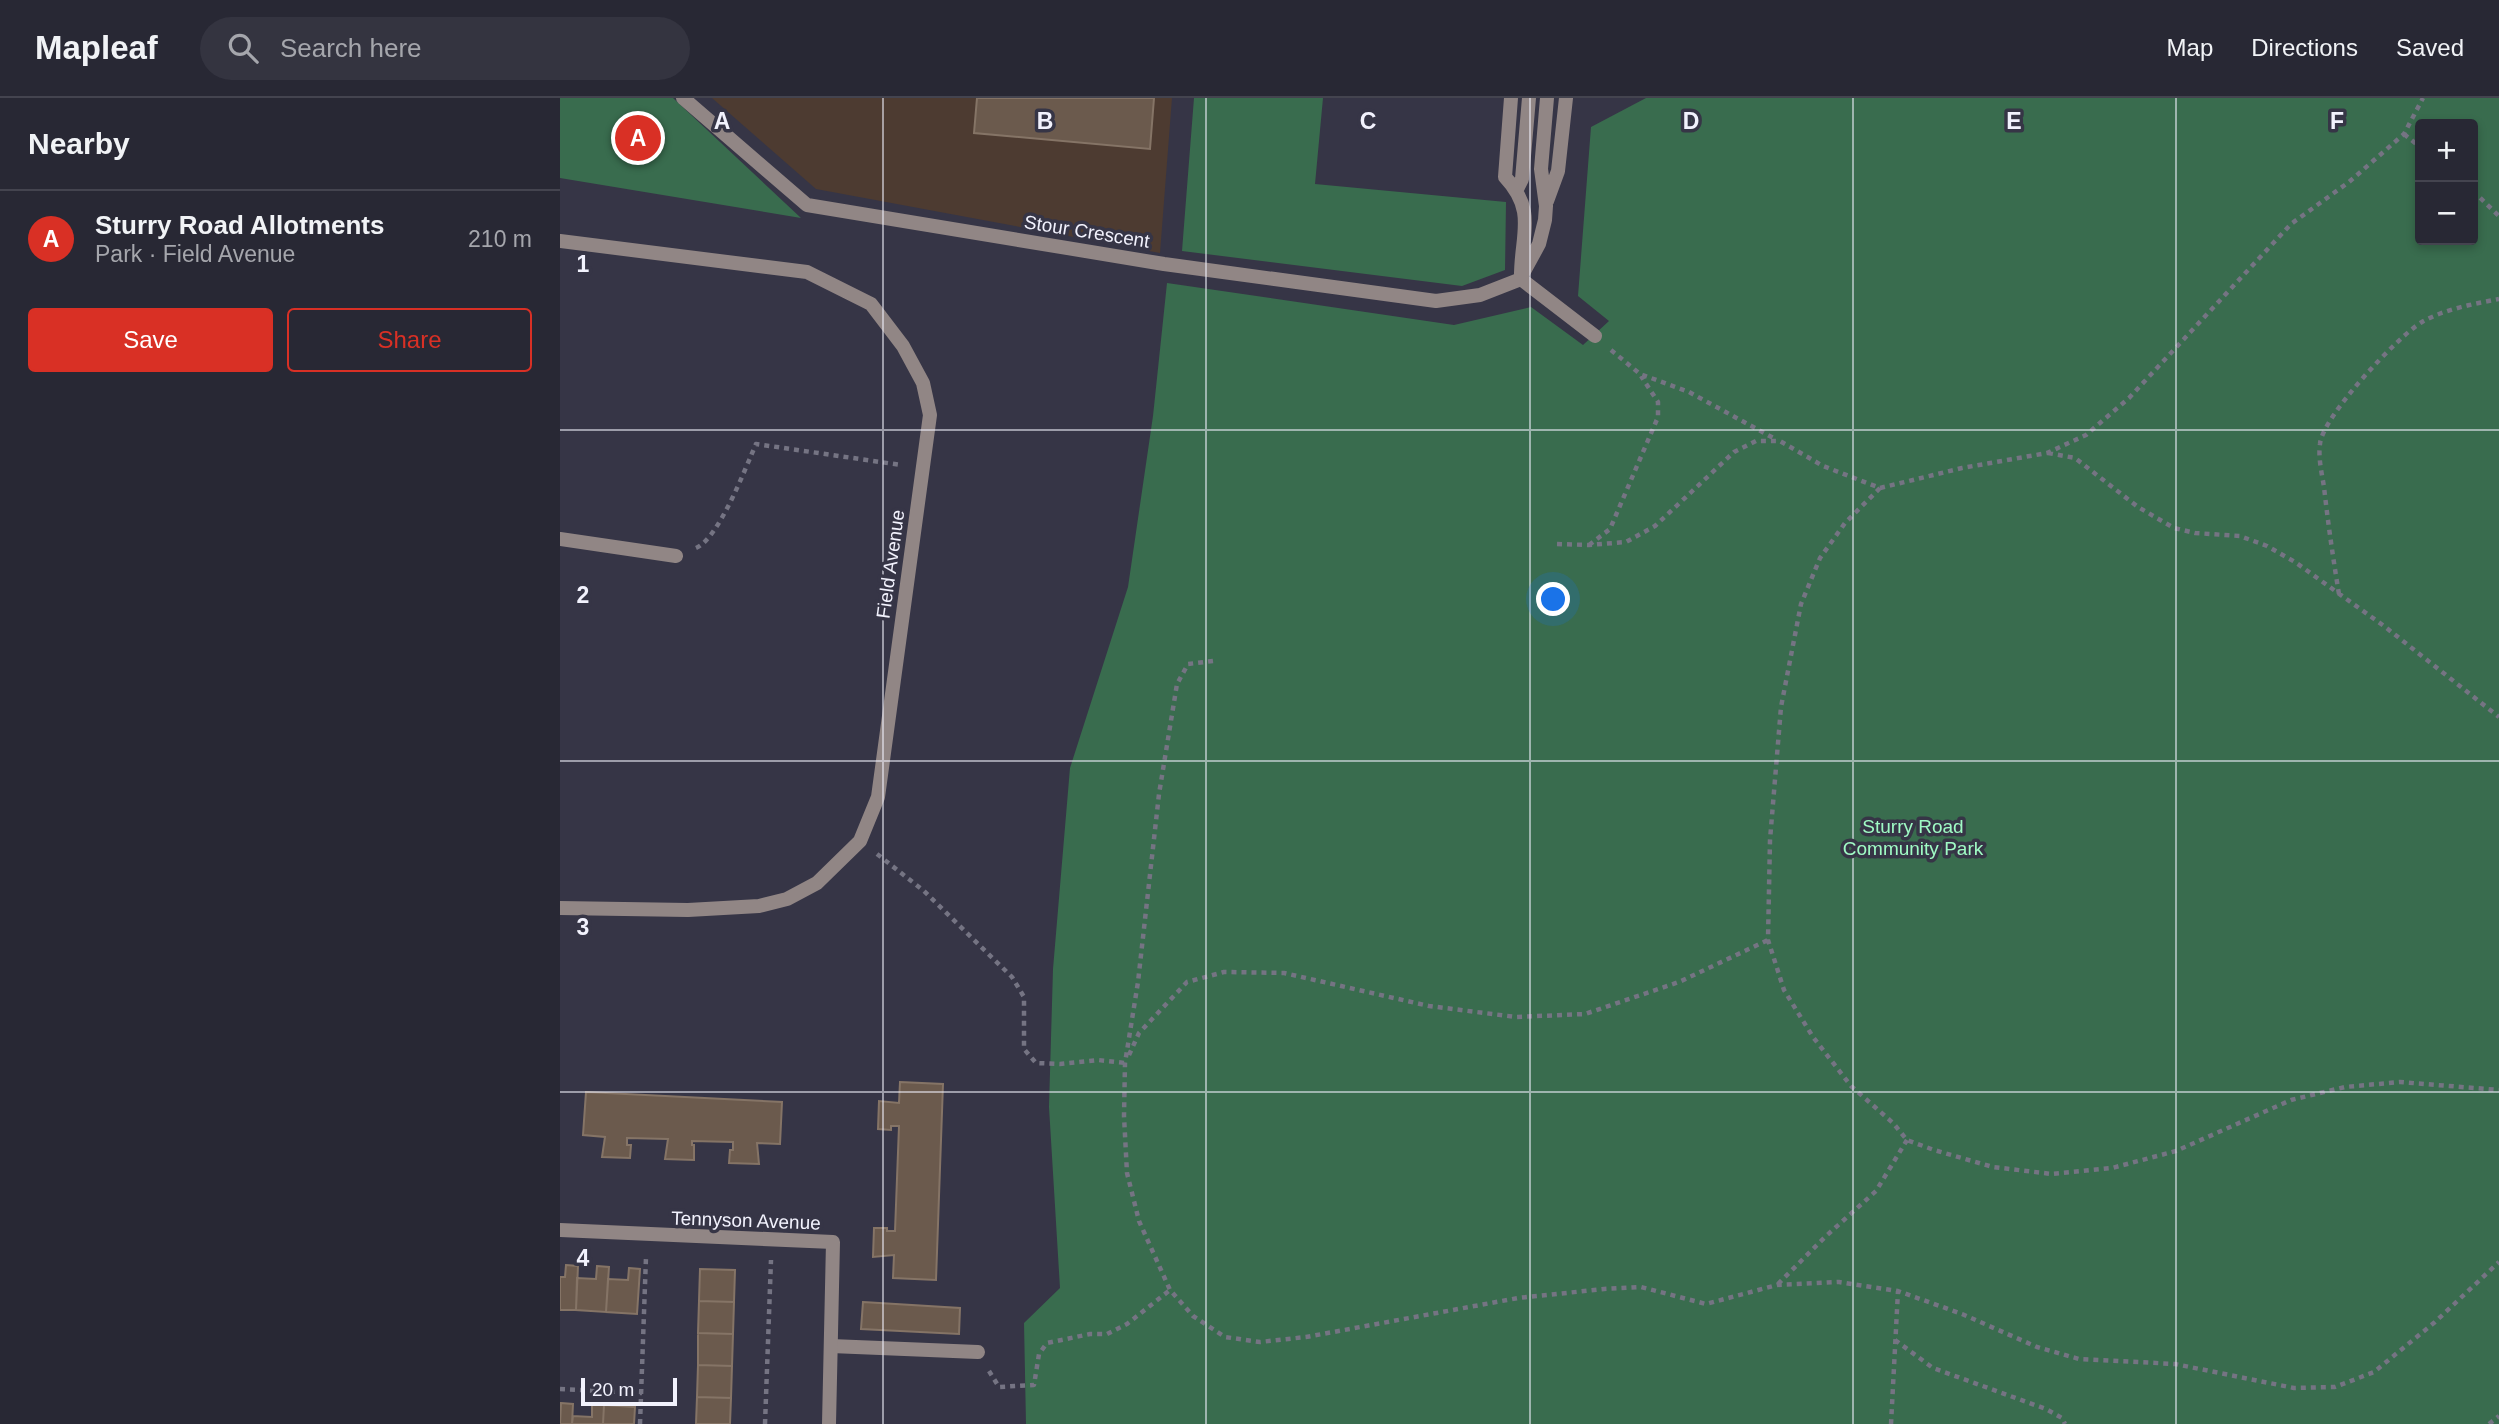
<!DOCTYPE html>
<meta charset="utf-8">
<style>
:root{--surface:#282834;--page:#343440;--text:#f1f3f6;--muted:#a5a6ac;--line:#44444f;--accent:#d93025}
body{margin:0;font-family:Helvetica,sans-serif;background:var(--page);color:var(--text)}
.controls{position:absolute;right:21px;top:21px;display:grid;overflow:hidden;border-radius:7px;box-shadow:0 4px 10px #0003}
.controls button{width:63px;height:63px;display:grid;place-items:center;padding:0;border:0;border-bottom:2px solid var(--line);background:var(--surface);color:var(--text);font:35px sans-serif}
.scale{position:absolute;left:21px;bottom:18px;width:96px;box-sizing:border-box;padding-left:7px;border:4px solid #f2f2fd;border-top:0;font-size:19px;line-height:24px;white-space:nowrap;color:#f2f2fd;-webkit-text-stroke:5px #363546;paint-order:stroke}
.you{position:absolute;left:994px;top:502px;width:24px;height:24px;margin:-18px;border:5px solid #fff;border-radius:50%;background:#1a73e8;box-shadow:0 0 0 10px #1a73e833}
.badge{display:grid;place-items:center;width:46px;height:46px;border-radius:50%;background:var(--accent);color:#fff;font-size:23px;font-weight:700}
.pin{position:absolute;translate:-50% -50%;border:4px solid #fff;box-shadow:0 2px 7px #0006}
.list{margin:0;padding:0;list-style:none}
h2{display:flex;justify-content:space-between;align-items:center;height:91px;margin:0;padding:0 28px;font-size:30px}
h2 small{font-size:23px;font-weight:400;color:var(--muted)}
.list li{display:grid;grid-template-columns:46px 1fr auto;gap:21px;align-items:center;box-sizing:border-box;height:98px;padding:0 28px;border-top:2px solid var(--line)}
.list b{display:block;font-size:26px;white-space:nowrap}
.list p{margin:0;font-size:23px;white-space:nowrap;color:var(--muted)}
.list em{font-size:23px;font-style:normal;color:var(--muted)}
.actions{display:flex;gap:14px;padding:21px 28px}
.actions a{flex:1;padding:16px 0;border:2px solid var(--accent);border-radius:7px;text-align:center;font-size:24px;color:var(--accent)}
.actions .main{background:var(--accent);color:#fff}
.icon{flex:none;width:38px;height:38px;fill:none;stroke:currentColor;stroke-width:2;stroke-linecap:round;stroke-linejoin:round}
.map{position:relative;flex:none;width:1939px;height:1326px;overflow:hidden}
header{display:flex;align-items:center;gap:42px;box-sizing:border-box;height:98px;padding:0 35px;background:var(--surface);border-bottom:2px solid var(--line)}
header strong{font-size:33px}
nav{display:flex;gap:38px;margin-inline-start:auto;font-size:24px}
.search{width:490px;height:63px;background:var(--page);display:flex;align-items:center;gap:18px;box-sizing:border-box;padding:0 24px;border-radius:38px;color:var(--muted);font-size:26px}
main{display:flex}
aside{flex:1;background:var(--surface)}
.map>svg:first-child{display:block}
</style>
<header>
<strong>Mapleaf</strong>
<div class="search"><svg class="icon" aria-label="search" viewBox="0 0 24 24"><circle cx="10" cy="10" r="6"/><path d="M15 15l6 6"/></svg>Search here</div>
<nav><a>Map</a><a>Directions</a><a>Saved</a></nav>
</header>
<main>
<aside>
<h2>Nearby<small></small></h2>
<ul class="list">
<li><span class="badge">A</span><div><b>Sturry Road Allotments</b><p>Park · Field Avenue</p></div><em>210 m</em></li>
</ul>
<div class="actions"><a class="main">Save</a><a>Share</a></div>
</aside>
<div class="map">
<svg width="1939" height="1326" viewBox="0 0 1939 1326">
<rect width="100%" height="100%" fill="#363546"/>
<!-- commercial -->
<path fill="#4d3b31" d="M 152,0 L 612,0 L 600,155 L 256,91 Z"/>
<!-- green -->
<path fill="#396c4e" fill-rule="evenodd" d="M 0,0 L 113,0 L 241,120 L 0,80 Z
M 634,0 L 763,0 L 755,86 L 946,104 L 945,172 L 902,188 L 622,153 Z
M 1086,0 L 1939,0 L 1939,1326 L 466,1326 L 464,1225 L 500,1190 L 489,1009 L 493,871 L 510,670 L 568,489 L 593,318 L 607,185 L 894,227 L 971,209 L 1023,247 L 1049,223 L 1018,198 L 1031,29 ZM 1860,26 L 1913,26 L 1913,142 L 1860,142 Z"/>
<!-- building -->
<path fill="#6b5a4d" stroke="#857466" stroke-width="2" d="M 417,0 L 594,0 L 590,51 L 414,35 Z
M 340,984 L 383,986 L 376,1182 L 333,1180 L 334,1157 L 313,1159 L 314,1130 L 327,1130 L 327,1133 L 335,1133 L 339,1028 L 331,1028 L 331,1032 L 318,1031 L 319,1003 L 339,1005 Z
M 26,994 L 222,1004 L 220,1046 L 197,1045 L 199,1066 L 169,1065 L 170,1052 L 173,1052 L 173,1044 L 132,1043 L 132,1047 L 134,1047 L 134,1062 L 105,1061 L 108,1041 L 67,1040 L 67,1047 L 71,1047 L 70,1060 L 42,1059 L 45,1039 L 23,1037 Z
M 6,1167 L 18,1168 L 16,1212 L 0,1212 L 0,1179 L 5,1179 Z
M 37,1168 L 49,1169 L 46,1214 L 16,1212 L 17,1180 L 36,1181 Z
M 69,1170 L 80,1171 L 77,1216 L 46,1214 L 48,1181 L 68,1182 Z
M 140,1171 L 175,1172 L 174,1204 L 139,1203 Z
M 139,1203 L 174,1204 L 173,1236 L 138,1235 Z
M 303,1204 L 400,1210 L 399,1236 L 301,1231 Z
M 138,1235 L 173,1236 L 172,1268 L 138,1267 Z
M 138,1267 L 172,1268 L 171,1300 L 137,1299 Z
M 137,1299 L 171,1300 L 170,1326 L 136,1326 Z
M 1,1305 L 13,1306 L 12,1326 L 0,1326 Z
M 32,1307 L 44,1307 L 43,1326 L 12,1326 L 13,1318 L 32,1319 Z
M 44,1307 L 75,1309 L 74,1326 L 43,1326 Z"/>
<g fill="none" stroke-linecap="round" stroke-linejoin="round">
<!-- path -->
<path stroke="#757483" stroke-width="4.5" stroke-dasharray="5 5" stroke-linecap="butt" d="M 1844,36 L 1860,49
M 1913,93 L 1939,118
M 1051,252 L 1080,276 L 1129,294 L 1217,342
M 1488,355 L 1515,360 L 1578,409 L 1614,430 L 1635,435 L 1680,438 L 1707,448 L 1735,464 L 1824,528 L 1939,619
M 1320,390 L 1285,425 L 1260,460 L 1241,506 L 1221,609 L 1210,742 L 1208,842 L 1224,892 L 1253,939 L 1291,988 L 1333,1025 L 1347,1042 L 1374,1052 L 1433,1069 L 1492,1076 L 1552,1070 L 1616,1053 L 1731,1002 L 1785,989 L 1840,984 L 1939,992
M 997,446 L 1029,447 L 1066,444 L 1095,428 L 1174,354 L 1196,343 L 1220,343 L 1263,368 L 1320,390 L 1402,370 L 1487,355 L 1526,337 L 1569,300 L 1731,126 L 1789,84 L 1844,36 L 1863,0
M 1029,447 L 1050,431 L 1098,319 L 1098,304 L 1081,278
M 136,450 C 159,440 185,371 196,346 L 341,367
M 1779,496 C 1773,460 1768,425 1764,389 C 1762,376 1758,360 1760,346 C 1762,319 1838,238 1862,224 C 1885,211 1913,206 1939,201
M 653,563 L 628,566 L 617,586 L 599,696 L 578,884 L 565,965 L 564,1018 L 567,1075 L 579,1123 L 610,1192 L 633,1218 L 665,1239 L 700,1244 L 746,1239 L 958,1200 L 1044,1191 L 1081,1189 L 1146,1206 L 1217,1187 L 1279,1184 L 1338,1193 L 1402,1216 L 1477,1249 L 1519,1261 L 1615,1266 L 1734,1290 L 1775,1289 L 1814,1274 L 1875,1224 L 1939,1164
M 317,756 L 364,793 L 452,879 L 464,899 L 464,951 L 476,965 L 500,966 L 538,962 L 565,965
M 569,957 L 579,935 L 627,884 L 664,874 L 724,875 L 869,908 L 956,919 L 1025,916 L 1119,884 L 1208,842
M 1218,1186 L 1265,1139 L 1316,1093 L 1347,1042
M 1335,1242 L 1373,1270 L 1486,1311 L 1502,1320 L 1505,1326
M 429,1273 L 439,1289 L 474,1287 L 479,1256 L 487,1245 L 530,1236 L 547,1236 L 567,1226 L 610,1192
M 0,1291 L 82,1295
M 80,1326 L 86,1159
M 205,1326 L 211,1162
M 1331,1326 L 1338,1193
M 1929,1326 L 1939,1318"/>
<!-- service -->
<path stroke="#918685" stroke-width="14" d="M 123,0 L 247,107 L 604,166 L 876,203 L 920,197 L 961,181
M 951,0 L 945,79 C 978,114 960,139 961,181
M 957,91 L 962,81 L 969,0
M 987,103 L 998,73 L 1006,0
M 961,179 L 979,146 L 985,122 L 986,108 L 981,71 L 987,0
M 961,181 L 1035,238
M 271,1248 L 418,1254"/>
<!-- minor -->
<path stroke="#918685" stroke-width="14" d="M 0,143 L 247,174 L 311,206 L 343,248 L 363,285 L 370,317 L 318,699 L 300,743 L 257,785 L 227,801 L 199,808 L 128,812 L 0,810
M 0,441 L 116,458
M 0,1132 L 273,1144 L 269,1326"/>
</g>
<!-- grid -->
<path fill="none" stroke="#f2f2fd" stroke-width="2" stroke-opacity="0.55" d="M 323,0 L 323,1326M 646,0 L 646,1326M 970,0 L 970,1326M 1293,0 L 1293,1326M 1616,0 L 1616,1326M 0,332 L 1939,332M 0,663 L 1939,663M 0,994 L 1939,994"/>
<g text-anchor="middle" stroke-width="7" stroke-linejoin="round" paint-order="stroke">
<!-- street labels -->
<g font-size="19" fill="#f2f2fd" stroke="#363546">
<text transform="translate(527 133) rotate(9)" y="7">Stour Crescent</text>
<text transform="translate(330 466) rotate(-82)" y="7">Field Avenue</text>
<text transform="translate(186 1122) rotate(2)" y="7">Tennyson Avenue</text>
</g>
<!-- park labels -->
<g font-size="19" fill="#9ffac4" stroke="#363546">
<text x="1353" y="735">Sturry Road<tspan x="1353" dy="22">Community Park</tspan></text>
</g>
</g>
<g font-size="23" text-anchor="middle" font-weight="bold" fill="#f2f2fd" stroke="#363546" stroke-width="7" stroke-linejoin="round" paint-order="stroke">
<text x="162" y="31">A</text>
<text x="485" y="31">B</text>
<text x="808" y="31">C</text>
<text x="1131" y="31">D</text>
<text x="1454" y="31">E</text>
<text x="1777" y="31">F</text>
<text x="23" y="174">1</text>
<text x="23" y="505">2</text>
<text x="23" y="837">3</text>
<text x="23" y="1168">4</text>
</g>
</svg>
<div class="controls">
<button>+</button>
<button>−</button>
</div>
<div class="scale">20 m</div>
<div class="you"></div>
<div class="pin badge" style="left:78px;top:40px">A</div>
</div>
</main>
